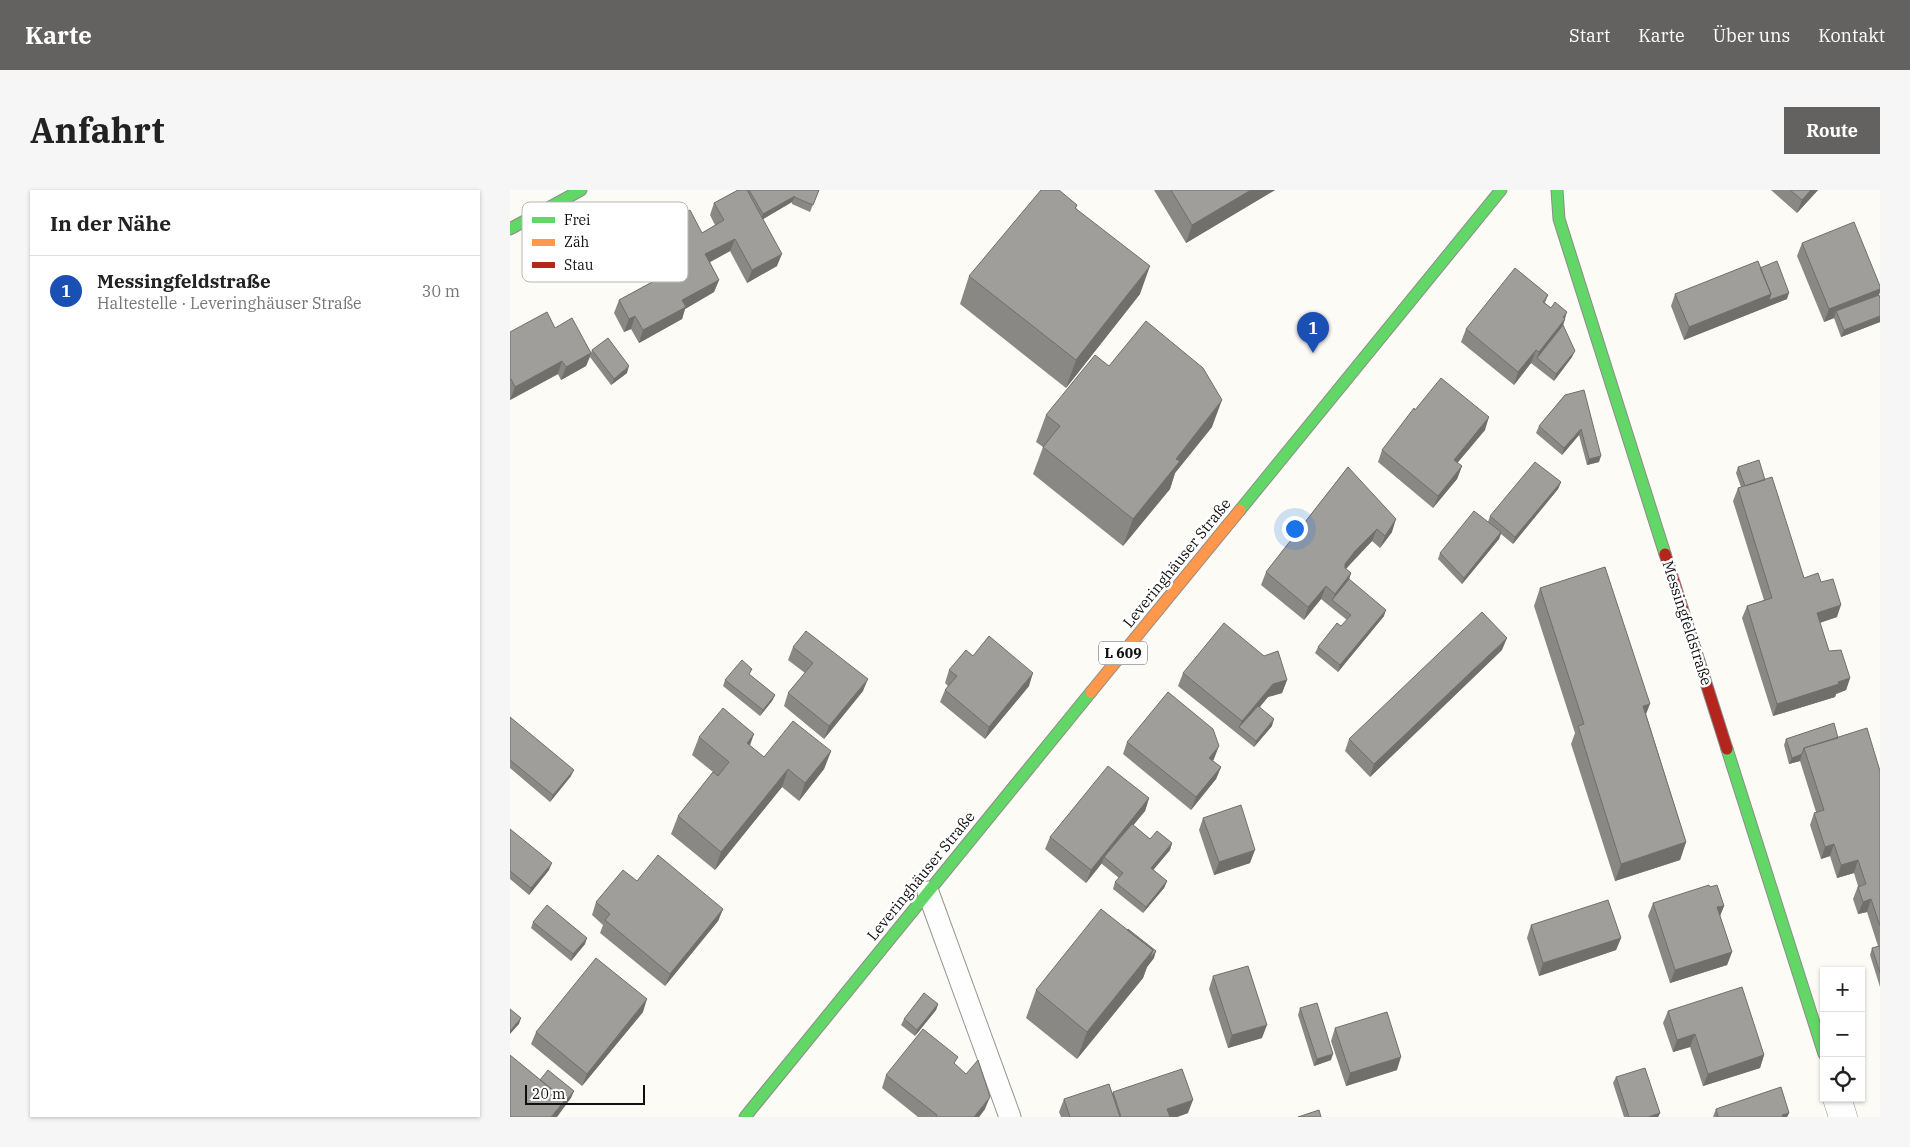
<!DOCTYPE html>
<html lang="de">
<meta charset="utf-8">
<style>
:root{--surface:#fff;--page:#f6f6f6;--text:#222;--muted:#767676;--line:#e0e0e0;--accent:#636260}
body{margin:0;font-family:"IBM Plex Serif",serif;background:var(--page);color:var(--text)}
.controls{position:absolute;right:15px;bottom:15px;display:grid;overflow:hidden;border-radius:0px;box-shadow:0 1px 4px #0004}
.controls button{width:45px;height:45px;display:grid;place-items:center;padding:0;border:0;border-bottom:1px solid var(--line);background:var(--surface);color:var(--text);font:25px sans-serif}
.scale{position:absolute;left:15px;bottom:12px;width:120px;box-sizing:border-box;padding-left:5px;border:2px solid #101010;border-top:0;font-size:14px;line-height:18px;white-space:nowrap;color:#101010;-webkit-text-stroke:4px #fff;paint-order:stroke}
.you{position:absolute;left:784px;top:338px;width:18px;height:18px;margin:-12px;border:4px solid #fff;border-radius:50%;background:#1a73e8;box-shadow:0 0 0 8px #1a73e833}
.badge{display:grid;place-items:center;width:32px;height:32px;border-radius:50%;background:var(--accent);color:#fff;font-size:16px;font-weight:700}
.pin{position:absolute;translate:-50% -41px;filter:drop-shadow(0 1px 2px #0008)}
.pin::after{content:'';position:absolute;top:26px;width:18px;height:15px;background:inherit;clip-path:polygon(0 0,100% 0,50% 100%)}
.list{margin:0;padding:0;list-style:none}
h2{display:flex;justify-content:space-between;align-items:center;height:65px;margin:0;padding:0 20px;font-size:21px}
h2 small{font-size:16px;font-weight:400;color:var(--muted)}
.list li{display:grid;grid-template-columns:32px 1fr auto;gap:15px;align-items:center;box-sizing:border-box;height:70px;padding:0 20px;border-top:1px solid var(--line)}
.list b{display:block;font-size:19px;white-space:nowrap}
.list p{margin:0;font-size:16px;white-space:nowrap;color:var(--muted)}
.list em{font-size:16px;font-style:normal;color:var(--muted)}
.icon{flex:none;width:28px;height:28px;fill:none;stroke:currentColor;stroke-width:2;stroke-linecap:round;stroke-linejoin:round}
.map{position:relative;flex:none;width:1370px;height:927px;overflow:hidden;border-radius:0px}
header{display:flex;align-items:center;gap:30px;box-sizing:border-box;height:70px;padding:0 25px;background:var(--accent);color:#fff}
header strong{font-size:24px}
nav{display:flex;gap:28px;margin-inline-start:auto;font-size:18px}
.intro{display:flex;align-items:center;justify-content:space-between;box-sizing:border-box;height:120px;padding:0 30px}
h1{margin:0;font-size:35px}
.button{padding:12px 22px;border-radius:0px;background:var(--accent);color:#fff;font-size:18px;font-weight:700}
main{display:flex;gap:30px;padding:0 30px}
aside{flex:1;background:var(--surface);border-radius:0px;box-shadow:0 1px 4px #0004}
.map>svg:first-child{display:block}
</style>
<header>
<strong>Karte</strong>
<nav><a>Start</a><a>Karte</a><a>Über uns</a><a>Kontakt</a></nav>
</header>
<div class="intro"><h1>Anfahrt</h1><a class="button">Route</a></div>
<main>
<aside>
<h2>In der Nähe<small></small></h2>
<ul class="list">
<li><span class="badge" style="background:#1a4fb4">1</span><div><b>Messingfeldstraße</b><p>Haltestelle · Leveringhäuser Straße</p></div><em>30 m</em></li>
</ul>
</aside>
<div class="map">
<svg width="1370" height="927" viewBox="0 0 1370 927">
<rect width="100%" height="100%" fill="#fcfbf5"/>
<g fill="none" stroke-linecap="round" stroke-linejoin="round">
<defs>
<path id="lane" d="M 418,702 L 500,927"/>
<path id="street" d="M 1327,908 L 1333,927"/>
<path id="fast" d="M 1047,0 L 1049,29 L 1155,364
M 0,39 L 71,0
M 730,320 L 991,0
M 1217,559 L 1314,864
M 235,927 L 581,502"/>
<path id="slow" d="M 581,502 L 730,320"/>
<path id="jam" d="M 1155,364 L 1217,559"/>
</defs>
<!-- lane casing -->
<use href="#lane" stroke="#969693" stroke-width="23"/>
<!-- street casing -->
<use href="#street" stroke="#969693" stroke-width="29"/>
<!-- fast casing -->
<use href="#fast" stroke="#8d8c8a" stroke-width="13"/>
<!-- slow casing -->
<use href="#slow" stroke="#8d8c8a" stroke-width="13"/>
<!-- jam casing -->
<use href="#jam" stroke="#8d8c8a" stroke-width="13"/>
<!-- lane -->
<use href="#lane" stroke="#fffefe" stroke-width="21"/>
<!-- street -->
<use href="#street" stroke="#fffefe" stroke-width="28"/>
<!-- fast -->
<use href="#fast" stroke="#63d668" stroke-width="11"/>
<!-- slow -->
<use href="#slow" stroke="#ff974d" stroke-width="11"/>
<!-- jam -->
<use href="#jam" stroke="#b3261e" stroke-width="11"/>
</g>
<!-- wall -->
<path fill="#8a8884" d="M 228,0 L 309,0 L 300,22 L 282,14 L 282,12 L 253,29 L 267,76 L 237,93 L 220,61 L 200,72 L 209,90 L 204,102 L 175,119 L 172,129 L 129,153 L 121,139 L 114,142 L 104,123 L 109,110 L 148,89 L 131,56 L 135,44 L 192,43 L 205,35 L 200,25 L 204,13 Z
M 644,0 L 765,0 L 676,53 Z
M 1261,0 L 1308,0 L 1287,23 Z
M 567,15 L 566,18 L 630,104 L 556,198 L 450,114 L 459,86 Z
M 1292,53 L 1370,96 L 1370,102 L 1369,105 L 1370,108 L 1370,132 L 1331,147 L 1324,128 L 1314,132 L 1287,66 Z
M 1250,78 L 1277,109 L 1174,150 L 1161,116 L 1165,104 Z
M 1038,105 L 1035,113 L 1055,129 L 1053,135 L 1062,167 L 1044,191 L 1021,173 L 1004,195 L 951,152 L 956,139 Z
M 45,138 L 81,163 L 82,160 L 117,183 L 101,195 L 80,167 L 76,176 L 51,190 L 48,184 L 0,210 L 0,142 Z
M 599,176 L 702,237 L 665,283 L 660,299 L 613,356 L 523,284 L 533,257 L 526,252 L 536,225 Z
M 1055,205 L 1089,272 L 1077,275 L 1069,245 L 1052,265 L 1026,243 L 1029,236 Z
M 905,220 L 975,240 L 947,273 L 952,276 L 947,289 L 923,318 L 868,272 L 872,260 Z
M 838,277 L 882,342 L 870,358 L 862,351 L 836,379 L 841,383 L 839,389 L 874,426 L 828,482 L 805,463 L 808,457 L 831,436 L 837,430 L 811,409 L 794,430 L 751,395 L 756,382 Z
M 1228,277 L 1255,290 L 1294,388 L 1311,392 L 1327,427 L 1310,433 L 1319,461 L 1340,488 L 1336,500 L 1326,504 L 1325,507 L 1263,526 L 1232,428 L 1237,416 L 1254,410 L 1223,311 L 1228,298 L 1231,297 L 1226,283 Z
M 1051,292 L 1048,299 L 1003,354 L 991,344 L 989,349 L 952,394 L 928,369 L 930,363 L 978,332 L 980,326 Z
M 1030,398 L 1136,524 L 1176,652 L 1170,670 L 1105,691 L 1061,554 L 1065,543 L 1024,416 Z
M 283,457 L 353,501 L 314,549 L 274,516 L 278,503 L 295,483 L 278,470 Z
M 992,460 L 860,587 L 835,561 L 839,549 Z
M 463,466 L 519,496 L 475,549 L 430,512 L 435,500 L 438,496 L 435,493 L 439,480 Z
M 673,483 L 777,490 L 772,503 L 758,507 L 750,517 L 762,536 L 744,557 L 668,496 Z
M 240,485 L 265,505 L 262,511 L 250,526 L 213,496 L 215,490 Z
M 0,527 L 61,586 L 40,612 L 0,578 Z
M 189,547 L 240,556 L 254,567 L 321,561 L 314,579 L 289,611 L 272,597 L 205,680 L 161,644 L 168,626 L 203,582 L 182,565 Z
M 1328,548 L 1370,581 L 1370,797 L 1360,765 L 1362,758 L 1368,756 L 1357,722 L 1348,724 L 1343,709 L 1348,696 L 1344,683 L 1327,688 L 1320,666 L 1311,669 L 1300,635 L 1304,623 L 1306,622 L 1290,571 L 1279,574 L 1274,555 L 1276,549 Z
M 617,552 L 704,569 L 703,571 L 711,577 L 706,589 L 681,620 L 613,564 Z
M 639,608 L 635,621 L 623,635 L 640,649 L 662,653 L 660,660 L 643,680 L 657,691 L 654,698 L 633,723 L 603,699 L 605,692 L 609,688 L 592,674 L 592,673 L 576,693 L 535,659 L 540,647 Z
M 693,628 L 740,673 L 704,685 L 689,640 Z
M 0,639 L 39,680 L 19,705 L 0,689 Z
M 1200,697 L 1214,716 L 1210,726 L 1222,762 L 1217,775 L 1160,793 L 1138,726 L 1143,713 Z
M 86,712 L 213,719 L 208,731 L 155,796 L 90,743 L 93,735 L 82,725 Z
M 23,732 L 75,754 L 61,771 L 21,738 Z
M 1021,735 L 1111,748 L 1106,760 L 1029,786 L 1017,748 Z
M 644,768 L 637,777 L 633,788 L 567,869 L 516,828 L 526,800 Z
M 703,786 L 752,848 L 718,858 L 699,799 Z
M 428,814 L 426,820 L 405,846 L 391,835 L 394,829 Z
M 790,818 L 821,870 L 804,876 L 788,825 Z
M 1158,821 L 1254,865 L 1250,878 L 1193,896 L 1180,857 L 1163,862 L 1153,833 Z
M 133,822 L 72,896 L 21,854 L 26,842 Z
M 825,838 L 887,880 L 836,896 L 821,851 Z
M 446,875 L 475,919 L 469,927 L 408,927 L 372,898 L 376,885 Z
M 1106,887 L 1150,923 L 1148,927 L 1114,927 L 1103,893 Z
M 603,902 L 678,923 L 667,927 L 551,927 L 549,922 L 554,909 L 602,904 Z
M 1206,919 L 1279,923 L 1277,927 L 1203,927 Z"/>
<!-- shaded-wall -->
<path fill="#706f6c" d="M 741,0 L 765,0 L 676,53 L 682,35 Z
M 1301,0 L 1308,0 L 1287,23 L 1292,10 Z
M 285,6 L 282,12 L 250,31 L 253,24 Z
M 225,49 L 220,61 L 191,77 L 195,64 Z
M 272,64 L 267,76 L 237,93 L 242,80 Z
M 640,76 L 630,104 L 556,198 L 566,170 Z
M 209,90 L 204,102 L 175,119 L 172,129 L 129,153 L 133,140 L 172,110 Z
M 1370,99 L 1370,102 L 1366,111 L 1326,121 L 1324,128 L 1314,132 L 1319,119 Z
M 1279,103 L 1277,109 L 1174,150 L 1179,137 L 1261,104 Z
M 1057,122 L 1051,142 L 1027,168 L 1029,162 Z
M 125,126 L 121,139 L 114,142 L 119,129 Z
M 1370,126 L 1370,132 L 1331,147 L 1334,140 Z
M 1026,160 L 1021,173 L 1004,195 L 1008,182 Z
M 1065,161 L 1062,167 L 1044,191 L 1046,184 Z
M 81,163 L 76,176 L 51,190 L 56,177 Z
M 52,171 L 48,184 L 0,210 L 5,197 Z
M 119,176 L 117,183 L 101,195 L 104,189 Z
M 712,210 L 702,237 L 665,283 L 660,299 L 613,356 L 623,329 L 666,269 Z
M 979,227 L 975,240 L 939,283 L 944,270 Z
M 1071,239 L 1069,245 L 1052,265 L 1054,258 Z
M 1091,266 L 1089,272 L 1077,275 L 1079,269 Z
M 952,276 L 947,289 L 923,318 L 928,306 Z
M 1051,292 L 1048,299 L 1003,354 L 1005,347 Z
M 886,329 L 882,342 L 870,358 L 875,346 Z
M 867,339 L 862,351 L 840,374 L 830,386 L 835,374 L 845,361 Z
M 991,342 L 989,349 L 952,394 L 954,388 Z
M 841,383 L 837,396 L 822,410 L 825,404 Z
M 816,396 L 811,409 L 794,430 L 798,417 Z
M 1331,415 L 1327,427 L 1302,435 L 1307,423 Z
M 876,420 L 874,426 L 828,482 L 830,475 Z
M 997,448 L 992,460 L 860,587 L 864,574 Z
M 523,483 L 519,496 L 475,549 L 479,537 Z
M 1340,488 L 1336,500 L 1326,504 L 1325,507 L 1263,526 L 1267,514 Z
M 358,489 L 353,501 L 314,549 L 319,536 Z
M 777,490 L 772,503 L 758,507 L 731,538 L 729,537 L 732,531 L 763,494 Z
M 265,505 L 262,511 L 250,526 L 253,520 Z
M 1140,514 L 1133,532 L 1133,516 Z
M 764,529 L 762,536 L 744,557 L 746,551 Z
M 244,544 L 238,561 L 237,553 Z
M 709,556 L 704,569 L 695,580 L 699,568 Z
M 321,561 L 314,579 L 289,611 L 295,593 Z
M 1292,564 L 1290,571 L 1279,574 L 1282,568 Z
M 711,577 L 706,589 L 681,620 L 686,607 Z
M 278,579 L 272,597 L 205,680 L 211,662 Z
M 64,580 L 61,586 L 40,612 L 43,605 Z
M 639,608 L 635,621 L 596,669 L 594,667 L 592,673 L 576,693 L 581,680 Z
M 1176,652 L 1170,670 L 1105,691 L 1111,674 Z
M 662,653 L 660,660 L 639,685 L 641,678 Z
M 1324,654 L 1320,666 L 1311,669 L 1315,657 Z
M 745,660 L 740,673 L 704,685 L 709,672 Z
M 1348,670 L 1344,683 L 1327,688 L 1331,675 Z
M 42,673 L 39,680 L 19,705 L 21,698 Z
M 657,691 L 654,698 L 633,723 L 636,717 Z
M 1361,709 L 1357,722 L 1348,724 L 1353,712 Z
M 1214,716 L 1209,728 L 1207,717 Z
M 213,719 L 208,731 L 155,796 L 160,784 Z
M 77,748 L 75,754 L 61,771 L 63,764 Z
M 1111,748 L 1106,760 L 1029,786 L 1033,773 Z
M 643,760 L 646,761 L 644,768 L 637,777 L 633,788 L 567,869 L 577,842 Z
M 1222,762 L 1217,775 L 1160,793 L 1165,780 Z
M 137,809 L 133,822 L 72,896 L 77,884 Z
M 428,814 L 426,820 L 405,846 L 407,840 Z
M 11,828 L 9,834 L 0,844 L 0,841 Z
M 757,835 L 752,848 L 718,858 L 722,845 Z
M 1185,844 L 1180,857 L 1163,862 L 1167,850 Z
M 823,864 L 821,870 L 804,876 L 807,869 Z
M 1254,865 L 1250,878 L 1193,896 L 1198,884 Z
M 891,867 L 887,880 L 836,896 L 840,883 Z
M 64,901 L 61,908 L 47,927 L 41,927 L 55,910 Z
M 480,907 L 475,919 L 469,927 L 464,927 Z
M 683,910 L 678,923 L 667,927 L 655,927 L 657,919 Z
M 1150,923 L 1148,927 L 1138,927 Z
M 1279,923 L 1277,927 L 1272,927 L 1272,925 Z"/>
<!-- building -->
<path fill="#a09e9a" stroke="#706f6c" d="M 228,0 L 237,0 L 272,64 L 242,80 L 225,49 L 195,64 L 209,90 L 172,110 L 176,117 L 133,140 L 125,126 L 119,129 L 109,110 L 157,84 L 135,44 L 180,20 L 192,43 L 214,30 L 204,13 Z
M 239,0 L 309,0 L 303,15 L 284,7 L 285,6 L 253,24 Z
M 531,0 L 549,0 L 567,15 L 565,18 L 640,76 L 566,170 L 459,86 Z
M 661,0 L 741,0 L 682,35 Z
M 1280,0 L 1301,0 L 1292,10 Z
M 1344,32 L 1370,96 L 1370,99 L 1319,119 L 1292,53 Z
M 1248,71 L 1261,104 L 1179,137 L 1165,104 Z
M 1267,71 L 1279,103 L 1259,110 L 1261,104 L 1250,78 Z
M 1005,78 L 1038,105 L 1033,112 L 1041,118 L 1045,112 L 1057,122 L 1053,127 L 1055,129 L 1029,162 L 1026,160 L 1008,182 L 956,139 Z
M 1369,105 L 1370,108 L 1370,126 L 1334,140 L 1326,121 Z
M 37,122 L 45,138 L 62,128 L 81,163 L 56,177 L 52,171 L 5,197 L 1,189 L 0,189 L 0,142 Z
M 636,131 L 693,178 L 712,210 L 666,269 L 670,271 L 623,329 L 533,257 L 550,236 L 536,225 L 585,165 L 599,176 Z
M 1053,135 L 1065,161 L 1046,184 L 1027,168 Z
M 98,148 L 119,176 L 104,189 L 82,160 Z
M 931,188 L 979,227 L 944,270 L 952,276 L 928,306 L 872,260 L 904,218 L 905,220 Z
M 1074,200 L 1091,266 L 1079,269 L 1071,239 L 1054,258 L 1029,236 L 1055,205 Z
M 1249,270 L 1255,290 L 1235,296 L 1228,277 Z
M 1025,272 L 1051,292 L 1005,347 L 980,326 Z
M 838,277 L 886,329 L 875,346 L 867,339 L 845,361 L 835,374 L 835,378 L 841,383 L 825,404 L 816,396 L 798,417 L 756,382 Z
M 1262,287 L 1294,388 L 1308,383 L 1311,392 L 1323,389 L 1331,415 L 1307,423 L 1319,461 L 1331,460 L 1340,488 L 1328,492 L 1329,494 L 1267,514 L 1237,416 L 1262,408 L 1228,298 Z
M 964,321 L 991,342 L 954,388 L 930,363 Z
M 1095,377 L 1140,514 L 1133,516 L 1176,652 L 1111,674 L 1068,536 L 1074,534 L 1030,398 Z
M 839,389 L 876,420 L 830,475 L 808,457 L 827,433 L 831,436 L 841,425 L 822,410 Z
M 972,422 L 997,448 L 864,574 L 839,549 Z
M 714,433 L 754,466 L 768,461 L 777,490 L 763,494 L 732,531 L 673,483 Z
M 296,441 L 358,489 L 319,536 L 278,503 L 303,473 L 283,457 Z
M 479,446 L 523,483 L 479,537 L 435,500 L 447,486 L 439,480 L 456,460 L 463,466 Z
M 232,470 L 242,479 L 239,484 L 265,505 L 253,520 L 215,490 Z
M 658,502 L 703,539 L 709,556 L 699,568 L 711,577 L 686,607 L 617,552 Z
M 748,516 L 764,529 L 746,551 L 729,537 Z
M 213,518 L 244,544 L 237,553 L 254,567 L 283,531 L 321,561 L 295,593 L 278,579 L 211,662 L 168,626 L 203,582 L 208,586 L 219,572 L 189,547 Z
M 0,527 L 64,580 L 43,605 L 0,570 Z
M 1324,533 L 1328,548 L 1294,558 L 1292,564 L 1282,568 L 1276,549 Z
M 1357,538 L 1370,581 L 1370,736 L 1361,709 L 1353,712 L 1348,697 L 1356,694 L 1348,670 L 1331,675 L 1324,654 L 1315,657 L 1304,623 L 1314,620 L 1294,558 Z
M 598,576 L 639,608 L 581,680 L 540,647 Z
M 731,615 L 745,660 L 709,672 L 693,628 Z
M 622,634 L 640,649 L 647,641 L 662,653 L 641,678 L 657,691 L 636,717 L 605,692 L 613,683 L 594,667 Z
M 0,639 L 42,673 L 21,698 L 0,681 Z
M 148,665 L 213,719 L 160,784 L 95,730 L 100,724 L 86,712 L 113,680 L 127,691 Z
M 1199,695 L 1200,697 L 1207,695 L 1214,716 L 1207,717 L 1222,762 L 1165,780 L 1143,713 Z
M 1098,710 L 1111,748 L 1033,773 L 1021,735 Z
M 37,715 L 77,748 L 63,764 L 23,732 Z
M 591,719 L 643,760 L 577,842 L 526,800 Z
M 618,739 L 646,761 L 639,770 L 643,760 L 617,740 Z
M 1370,756 L 1370,783 L 1362,758 Z
M 86,768 L 137,809 L 77,884 L 26,842 Z
M 738,776 L 757,835 L 722,845 L 703,786 Z
M 1232,797 L 1254,865 L 1198,884 L 1185,844 L 1167,850 L 1158,821 Z
M 414,803 L 428,814 L 407,840 L 394,829 Z
M 807,813 L 823,864 L 807,869 L 790,818 Z
M 0,819 L 11,828 L 0,841 Z
M 877,822 L 891,867 L 840,883 L 825,838 Z
M 413,839 L 448,867 L 444,873 L 456,884 L 468,870 L 480,907 L 464,927 L 426,927 L 427,925 L 376,885 Z
M 0,865 L 55,910 L 41,927 L 0,927 Z
M 1135,878 L 1150,923 L 1138,927 L 1119,927 L 1106,887 Z
M 672,879 L 683,910 L 657,919 L 660,927 L 611,927 L 603,902 Z
M 38,880 L 64,901 L 54,913 L 55,910 L 30,890 Z
M 599,894 L 610,927 L 560,927 L 554,909 Z
M 1271,897 L 1279,923 L 1272,925 L 1273,927 L 1208,927 L 1206,919 Z
M 809,920 L 811,927 L 788,927 Z"/>
<g text-anchor="middle" stroke-width="5" stroke-linejoin="round" paint-order="stroke">
<!-- shield labels -->
<rect fill="#fff" stroke="#585858" stroke-width="1" x="589" y="451.5" width="48" height="23" rx="4"/>
<g font-size="14" font-weight="bold" fill="#101010">
<text x="613" y="468">L 609</text>
</g>
<!-- street labels -->
<g font-size="15" fill="#101010" stroke="#fff">
<text transform="translate(667 373) rotate(-51)" y="5">Leveringhäuser Straße</text>
<text transform="translate(1177 433) rotate(72)" y="5">Messingfeldstraße</text>
<text transform="translate(411 686) rotate(-51)" y="5">Leveringhäuser Straße</text>
</g>
</g>
<!-- legend -->
<rect x="12" y="12" width="166" height="80" rx="8" fill="#fff" stroke="#b7b7b7" stroke-width="1"/>
<rect x="22" y="27" width="23" height="6" fill="#63d668"/>
<rect x="22" y="49" width="23" height="7" fill="#ff974d"/>
<rect x="22" y="72" width="23" height="6" fill="#b3261e"/>
<g font-size="14" fill="#101010">
<text x="54" y="35">Frei</text>
<text x="54" y="57">Zäh</text>
<text x="54" y="80">Stau</text>
</g>
</svg>
<div class="controls">
<button>+</button>
<button>−</button>
<button><svg class="icon" aria-label="locate" viewBox="0 0 24 24"><circle cx="12" cy="12" r="6"/><path d="M12 2v4M12 18v4M2 12h4M18 12h4"/></svg></button>
</div>
<div class="scale">20 m</div>
<div class="you"></div>
<div class="pin badge" style="left:803px;top:163px;background:#1a4fb4">1</div>
</div>
</main>
